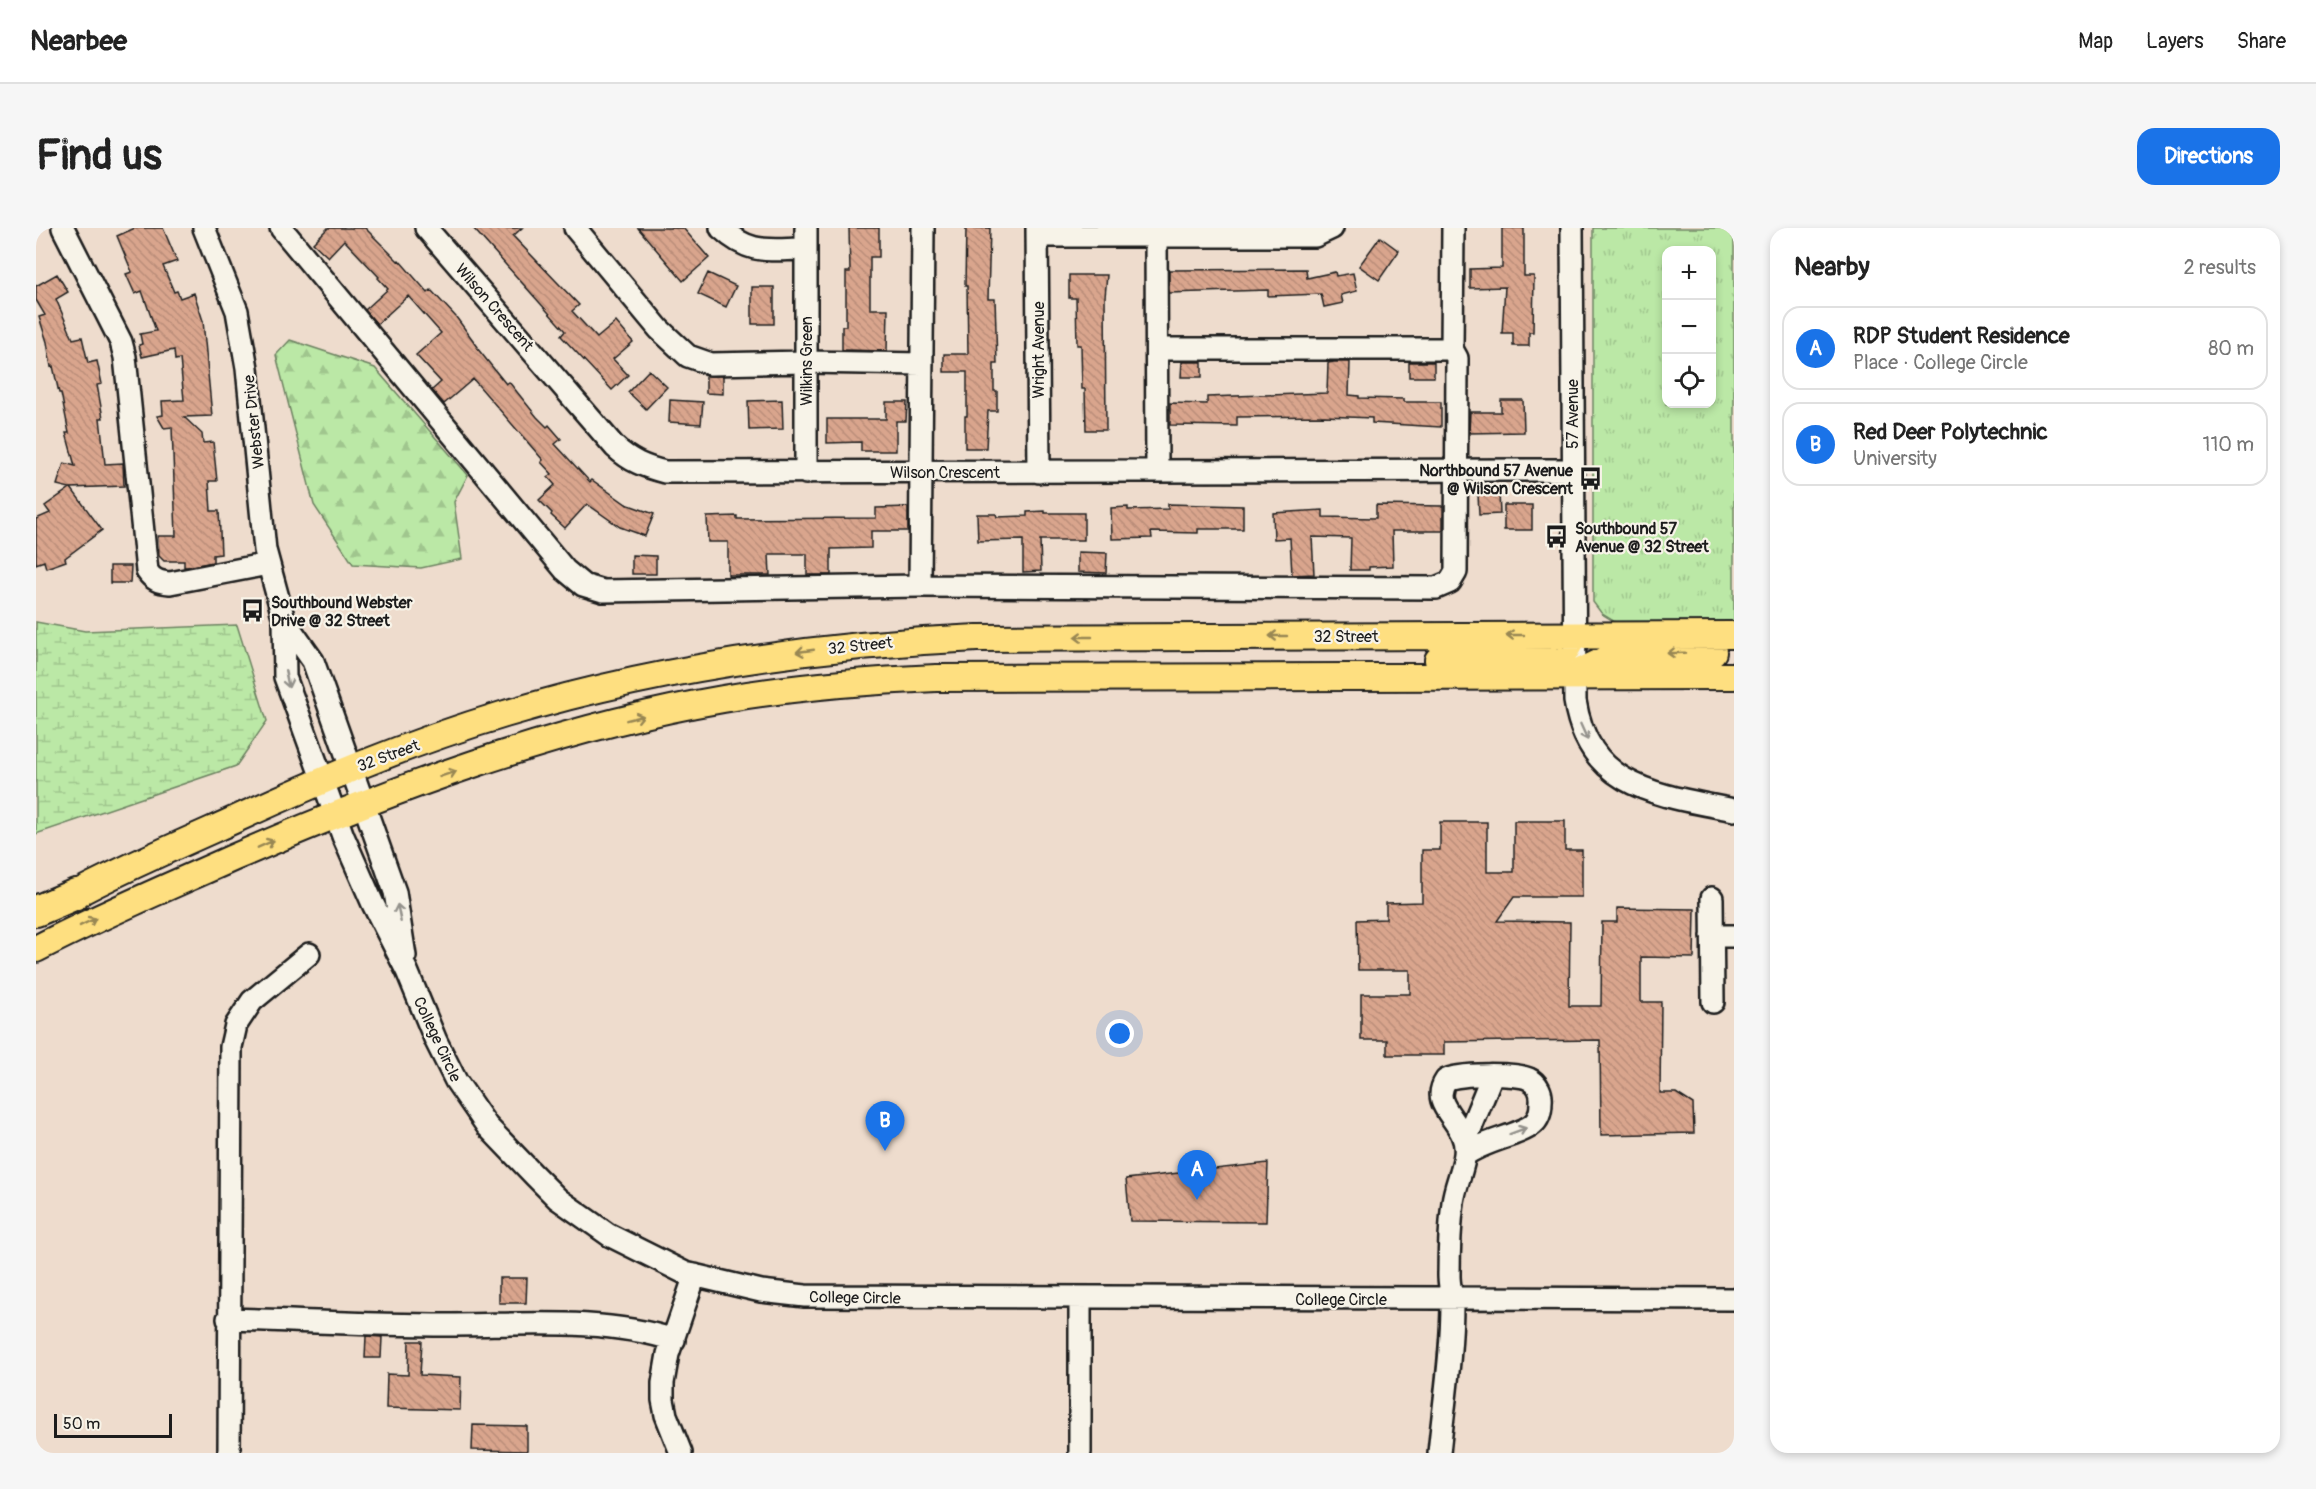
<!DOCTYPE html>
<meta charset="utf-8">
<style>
:root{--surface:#fff;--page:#f6f6f6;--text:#222;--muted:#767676;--line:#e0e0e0;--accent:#1a73e8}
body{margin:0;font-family:Pangolin,sans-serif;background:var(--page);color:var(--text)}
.controls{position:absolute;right:18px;top:18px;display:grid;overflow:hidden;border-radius:12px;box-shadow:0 3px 9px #0003}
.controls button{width:54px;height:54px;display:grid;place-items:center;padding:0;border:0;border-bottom:2px solid var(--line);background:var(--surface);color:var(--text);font:30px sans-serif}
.scale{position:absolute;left:18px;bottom:15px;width:118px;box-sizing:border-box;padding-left:6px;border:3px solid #1c1c1c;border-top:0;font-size:16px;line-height:21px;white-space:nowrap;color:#1c1c1c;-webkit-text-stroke:4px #f7f3e8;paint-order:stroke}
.you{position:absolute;left:1084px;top:806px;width:21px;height:21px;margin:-15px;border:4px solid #fff;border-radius:50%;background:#1a73e8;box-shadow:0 0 0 9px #1a73e833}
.badge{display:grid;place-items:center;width:39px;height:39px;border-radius:50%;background:var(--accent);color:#fff;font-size:20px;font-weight:700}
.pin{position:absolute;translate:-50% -50px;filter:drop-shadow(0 2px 3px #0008)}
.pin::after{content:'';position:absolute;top:32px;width:21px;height:18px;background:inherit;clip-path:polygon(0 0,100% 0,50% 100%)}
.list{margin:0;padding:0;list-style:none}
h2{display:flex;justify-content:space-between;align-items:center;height:78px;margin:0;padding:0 24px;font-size:26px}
h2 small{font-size:20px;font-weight:400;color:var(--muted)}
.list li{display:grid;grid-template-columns:39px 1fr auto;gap:18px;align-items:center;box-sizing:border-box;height:84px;margin:0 12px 12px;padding:0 12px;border:2px solid var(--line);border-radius:18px}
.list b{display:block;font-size:22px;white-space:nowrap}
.list p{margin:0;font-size:20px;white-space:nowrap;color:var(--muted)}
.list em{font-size:20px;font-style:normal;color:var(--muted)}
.icon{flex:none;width:33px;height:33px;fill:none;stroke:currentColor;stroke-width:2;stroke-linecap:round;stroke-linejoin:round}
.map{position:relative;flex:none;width:1698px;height:1225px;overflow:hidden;border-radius:18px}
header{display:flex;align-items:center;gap:36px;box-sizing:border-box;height:84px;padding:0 30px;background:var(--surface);border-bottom:2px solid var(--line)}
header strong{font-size:28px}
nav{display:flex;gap:33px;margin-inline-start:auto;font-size:21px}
.intro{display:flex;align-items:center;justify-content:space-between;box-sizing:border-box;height:144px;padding:0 36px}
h1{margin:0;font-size:42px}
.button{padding:15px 27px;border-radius:18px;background:var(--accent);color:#fff;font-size:21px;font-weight:700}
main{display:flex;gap:36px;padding:0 36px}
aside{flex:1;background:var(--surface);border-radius:18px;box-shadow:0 3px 9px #0003}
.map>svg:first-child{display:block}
</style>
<header>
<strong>Nearbee</strong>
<nav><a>Map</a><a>Layers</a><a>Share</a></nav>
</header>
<div class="intro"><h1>Find us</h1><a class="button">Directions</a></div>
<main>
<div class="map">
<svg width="1698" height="1225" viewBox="0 0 1698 1225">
<defs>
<pattern id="forest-firs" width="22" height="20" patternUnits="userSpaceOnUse" patternTransform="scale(1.5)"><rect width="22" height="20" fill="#bbe8a6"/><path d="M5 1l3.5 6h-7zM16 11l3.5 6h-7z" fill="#a0c68e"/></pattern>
<pattern id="wetland-marsh" width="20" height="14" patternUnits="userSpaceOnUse" patternTransform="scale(1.5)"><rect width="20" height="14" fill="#bbe8a6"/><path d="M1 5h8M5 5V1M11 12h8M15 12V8" fill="none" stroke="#a0c68e"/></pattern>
<pattern id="park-tufts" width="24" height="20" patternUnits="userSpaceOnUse" patternTransform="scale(1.5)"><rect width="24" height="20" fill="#bbe8a6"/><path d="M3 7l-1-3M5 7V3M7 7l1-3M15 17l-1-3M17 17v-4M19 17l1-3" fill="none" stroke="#a0c68e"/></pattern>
<pattern id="building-back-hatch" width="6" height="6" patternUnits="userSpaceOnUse" patternTransform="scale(1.5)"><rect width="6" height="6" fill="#d9a58d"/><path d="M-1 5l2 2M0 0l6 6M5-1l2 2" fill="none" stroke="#ba8d79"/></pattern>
</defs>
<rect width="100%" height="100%" fill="#eedccd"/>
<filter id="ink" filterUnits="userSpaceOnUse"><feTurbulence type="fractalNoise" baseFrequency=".0167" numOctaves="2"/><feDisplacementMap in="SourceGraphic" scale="12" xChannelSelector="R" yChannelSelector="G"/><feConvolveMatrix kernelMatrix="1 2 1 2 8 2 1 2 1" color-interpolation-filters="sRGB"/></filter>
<g filter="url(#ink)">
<!-- forest -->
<path fill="url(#forest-firs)" stroke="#6c8261" stroke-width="1.5" d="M 254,112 L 339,140 L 432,247 L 418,274 L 426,331 L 385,340 L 317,336 L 278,277 L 240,127 Z"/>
<!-- wetland -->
<path fill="url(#wetland-marsh)" stroke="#6c8261" stroke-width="1.5" d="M 0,394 L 49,403 L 201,397 L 231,493 L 200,538 L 0,606 Z"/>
<!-- park -->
<path fill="url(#park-tufts)" stroke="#6c8261" stroke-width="1.5" fill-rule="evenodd" d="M 1557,0 L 1698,0 L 1698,395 L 1579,394 L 1566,386 L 1557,374 ZM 1630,22 L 1676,22 L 1676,176 L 1630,176 Z"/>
<!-- building -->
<path fill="url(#building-back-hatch)" stroke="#1c1c1c" stroke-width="1.5" d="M 99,0 L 127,0 L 141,33 L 127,38 L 138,64 L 141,63 L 144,70 L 158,65 L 167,93 L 176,188 L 148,189 L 166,206 L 167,215 L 177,214 L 181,253 L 173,253 L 175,283 L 183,283 L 185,326 L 177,327 L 177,334 L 151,339 L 148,339 L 148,333 L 128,333 L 123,328 L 122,308 L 140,308 L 136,199 L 128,200 L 121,188 L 127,187 L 126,173 L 148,172 L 144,131 L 139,132 L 138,122 L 106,129 L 103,117 L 106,116 L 104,106 L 120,103 L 106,63 L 99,66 L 90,46 L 96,44 L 81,8 Z
M 292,0 L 329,0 L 362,33 L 363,32 L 392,65 L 395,62 L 420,89 L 442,119 L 441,120 L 470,156 L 473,154 L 501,189 L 511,199 L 513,197 L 525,211 L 519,216 L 554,254 L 556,252 L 590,276 L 618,286 L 609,308 L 584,299 L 551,276 L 529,300 L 515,287 L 516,285 L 503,272 L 519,257 L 512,249 L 516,246 L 505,234 L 507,232 L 437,151 L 408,176 L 396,162 L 405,154 L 380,127 L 405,105 L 372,68 L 341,96 L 329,82 L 352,61 L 342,50 L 343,49 L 308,12 L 292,29 L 277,15 Z
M 437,0 L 486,0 L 477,8 L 543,77 L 536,83 L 561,110 L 580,94 L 597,114 L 577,131 L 592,147 L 576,162 L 525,108 L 529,103 Z
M 602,0 L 647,0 L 673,30 L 647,53 Z
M 813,0 L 843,0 L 843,29 L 834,29 L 834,81 L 852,81 L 851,123 L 806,122 L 806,98 L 810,98 L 810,44 L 814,44 Z
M 930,0 L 954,0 L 952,71 L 959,71 L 961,136 L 958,136 L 958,163 L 961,163 L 961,183 L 952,183 L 950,220 L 929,220 L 929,188 L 931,188 L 931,144 L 908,144 L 908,126 L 932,126 L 931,58 L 929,58 Z
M 1466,0 L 1488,0 L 1488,48 L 1498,48 L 1497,104 L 1493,104 L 1493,118 L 1477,118 L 1477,105 L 1466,105 L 1469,59 L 1434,60 L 1434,41 L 1466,40 Z
M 1344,9 L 1363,23 L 1343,52 L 1323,38 Z
M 1270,41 L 1271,50 L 1299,44 L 1300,48 L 1317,45 L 1321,63 L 1305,67 L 1307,75 L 1288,79 L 1285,66 L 1232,68 L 1232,62 L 1133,65 L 1133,42 Z
M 672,45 L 700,58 L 690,79 L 662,66 Z
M 21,46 L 32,64 L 20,71 L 37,111 L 46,109 L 52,135 L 61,133 L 66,156 L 61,157 L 67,190 L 64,190 L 69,236 L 87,235 L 88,258 L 35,260 L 66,302 L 29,330 L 30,333 L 10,340 L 8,333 L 0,336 L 0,291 L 14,285 L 9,278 L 34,260 L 21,257 L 28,235 L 39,238 L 30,205 L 33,205 L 25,165 L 23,165 L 17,138 L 15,139 L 11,114 L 3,89 L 9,87 L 0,72 L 0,58 Z
M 1033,47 L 1071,47 L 1069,69 L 1070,202 L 1050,202 L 1049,161 L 1046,161 L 1045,117 L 1041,117 L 1040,70 L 1033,70 Z
M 716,59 L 738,59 L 738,96 L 716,96 Z
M 1146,134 L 1166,134 L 1166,149 L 1145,149 Z
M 1298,134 L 1314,134 L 1313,167 L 1323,168 L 1323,170 L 1368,171 L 1368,174 L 1405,174 L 1405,199 L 1336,195 L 1336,190 L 1288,188 L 1201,189 L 1201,198 L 1134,197 L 1134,175 L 1171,176 L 1171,169 L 1291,165 L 1292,135 Z
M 1373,134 L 1398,134 L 1398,149 L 1373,149 Z
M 613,142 L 631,159 L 610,181 L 592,164 Z
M 670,148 L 687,148 L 687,166 L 670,165 Z
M 634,172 L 667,174 L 665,196 L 633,194 Z
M 746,172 L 747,201 L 713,202 L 712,173 Z
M 1465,172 L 1487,172 L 1488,204 L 1433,205 L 1434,184 L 1465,184 Z
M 850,174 L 871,174 L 870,193 L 860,193 L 860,223 L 825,223 L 825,214 L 791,215 L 791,191 L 850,191 Z
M 1463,265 L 1464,286 L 1443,287 L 1442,266 Z
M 1132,276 L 1207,278 L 1207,301 L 1162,301 L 1162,305 L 1115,304 L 1116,310 L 1076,311 L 1075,280 L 1092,279 L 1092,282 L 1132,281 Z
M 1340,277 L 1407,278 L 1407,303 L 1356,303 L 1357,338 L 1333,339 L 1333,342 L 1314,342 L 1315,310 L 1276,309 L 1278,346 L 1256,347 L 1254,310 L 1238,311 L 1237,285 L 1287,282 L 1287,289 L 1340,290 Z
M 1468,277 L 1496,277 L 1496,302 L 1468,302 Z
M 872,279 L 872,303 L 835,303 L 835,320 L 795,321 L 795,347 L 771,347 L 771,326 L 733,326 L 734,347 L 692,347 L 692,314 L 672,314 L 671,289 L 701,288 L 701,291 L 840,290 L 840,280 Z
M 1009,283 L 1009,285 L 1048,285 L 1048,312 L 1004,312 L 1005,343 L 987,344 L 987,312 L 942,313 L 941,286 L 960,286 L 961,289 L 991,288 L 991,284 Z
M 1042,324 L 1071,325 L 1070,345 L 1042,344 Z
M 596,327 L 620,328 L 620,346 L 596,346 Z
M 74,338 L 95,338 L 94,355 L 74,355 Z
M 1478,593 L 1529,593 L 1529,622 L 1546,622 L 1546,669 L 1478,669 L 1461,693 L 1534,694 L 1533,778 L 1565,778 L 1566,694 L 1581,694 L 1581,680 L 1659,681 L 1658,730 L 1605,729 L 1605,774 L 1625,774 L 1624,865 L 1640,865 L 1657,876 L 1658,905 L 1565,907 L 1564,812 L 1408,814 L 1408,827 L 1351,827 L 1351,812 L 1325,812 L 1325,766 L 1374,766 L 1374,742 L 1322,742 L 1321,692 L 1350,691 L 1350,675 L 1386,674 L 1386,622 L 1404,622 L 1404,594 L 1451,594 L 1451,644 L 1478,644 Z
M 1232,935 L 1230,994 L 1094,993 L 1090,951 Z
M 463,1050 L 491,1050 L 490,1075 L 463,1075 Z
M 330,1108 L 346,1109 L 345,1130 L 329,1130 Z
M 373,1113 L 386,1113 L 384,1147 L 425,1149 L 424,1182 L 350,1180 L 351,1146 L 372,1147 Z
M 437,1197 L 491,1198 L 491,1223 L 436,1222 Z"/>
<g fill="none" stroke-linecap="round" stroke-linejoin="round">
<defs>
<path id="minor" d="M 27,0 L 85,114 L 89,129 L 111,343 C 117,352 123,354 134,355 L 232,336
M 168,0 L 201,83 L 211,140 L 229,322 L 248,392 L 249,449 L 307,608 L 337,676 L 371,743 L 400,813 L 420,853 L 451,898 L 499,948 L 522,971 L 573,1007 L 649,1045 L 725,1063 L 769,1068 L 1698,1071
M 245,0 L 529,342 L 547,357 L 567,363 L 884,358 L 1400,360 L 1414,354 L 1420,344 L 1421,130 L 1416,121 L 1417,0
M 390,0 L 579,219 C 594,233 609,239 629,244 L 1536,242
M 539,0 L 623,101 L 652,128 L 675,136 L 770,134 L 886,136
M 685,0 C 715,28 733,21 770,21
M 770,0 L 770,245
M 1001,0 L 1003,244
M 1536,0 L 1539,473 C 1553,562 1625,567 1698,582
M 1001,8 L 1279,8 L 1296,0
M 1120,8 L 1121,243
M 1122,121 L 1416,121
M 884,358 L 887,0
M 248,392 L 277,433 L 359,664 L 369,728
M 1676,670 L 1677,774
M 1676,708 L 1698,708
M 1429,914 L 1456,848
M 192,1091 C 265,1093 338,1097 411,1097 C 486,1097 566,1089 638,1112
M 193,1225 L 195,819 L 200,797 L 216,773 L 273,726
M 645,1225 L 630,1187 L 627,1172 L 627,1155 L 632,1126 L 659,1047
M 1044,1225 L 1044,1070
M 1403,1225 C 1408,1175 1416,1125 1416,1075 C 1416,1066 1413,1057 1413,1048 C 1413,1023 1414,998 1417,974 C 1419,958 1427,942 1429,926 C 1433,893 1391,880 1410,852 C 1421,845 1482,845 1493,851 C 1502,855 1506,865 1505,874 C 1505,882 1503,891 1497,896 C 1483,908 1449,912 1429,927"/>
<path id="major" d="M 1402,432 L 1519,427 L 1529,424 L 1538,408
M 1546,443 L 1573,430 L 1604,426 L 1677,424
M 23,675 C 76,646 133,621 189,596 C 280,554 372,515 469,486 C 622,440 781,417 941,410 L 1698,407
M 0,721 C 65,687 132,659 199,629 C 354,562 519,500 687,471 C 757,459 828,453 900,450 L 1698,448"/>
<path id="highway" d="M 0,683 L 40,666"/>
</defs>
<!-- minor casing -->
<use href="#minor" stroke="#1c1c1c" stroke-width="26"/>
<!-- major casing -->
<use href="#major" stroke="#1c1c1c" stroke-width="30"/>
<!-- highway casing -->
<use href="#highway" stroke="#1c1c1c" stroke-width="34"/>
<!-- minor -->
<use href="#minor" stroke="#f7f3e8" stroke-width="21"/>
<!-- major -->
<use href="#major" stroke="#fedf80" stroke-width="26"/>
<!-- highway -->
<use href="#highway" stroke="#fedf80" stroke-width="30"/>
</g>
<!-- one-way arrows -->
<defs><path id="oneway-shaft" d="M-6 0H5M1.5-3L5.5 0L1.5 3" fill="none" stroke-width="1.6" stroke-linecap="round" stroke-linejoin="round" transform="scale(1.5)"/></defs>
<g stroke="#988753">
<use href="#oneway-shaft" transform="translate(1479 407) rotate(180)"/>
<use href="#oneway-shaft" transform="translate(1242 408) rotate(180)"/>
<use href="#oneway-shaft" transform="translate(1047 409) rotate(180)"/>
<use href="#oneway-shaft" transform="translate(769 423) rotate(172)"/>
<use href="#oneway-shaft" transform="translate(1640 425) rotate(178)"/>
<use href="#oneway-shaft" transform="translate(599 490) rotate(-14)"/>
<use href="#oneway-shaft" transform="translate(412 546) rotate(-19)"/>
<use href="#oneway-shaft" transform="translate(230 616) rotate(-24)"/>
<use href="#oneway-shaft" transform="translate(52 694) rotate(-26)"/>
</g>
<g stroke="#94928c">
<use href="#oneway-shaft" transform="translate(251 451) rotate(78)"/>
<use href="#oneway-shaft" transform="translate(1548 504) rotate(66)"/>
<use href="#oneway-shaft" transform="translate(363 685) rotate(-101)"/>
<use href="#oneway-shaft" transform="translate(1482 903) rotate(-21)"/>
</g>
</g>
<!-- icons -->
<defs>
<symbol id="bus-bare" viewBox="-9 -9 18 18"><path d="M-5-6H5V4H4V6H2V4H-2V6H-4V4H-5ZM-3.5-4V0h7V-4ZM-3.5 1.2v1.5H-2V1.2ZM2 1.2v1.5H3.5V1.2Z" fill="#1c1c1c" stroke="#f7f3e8" stroke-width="2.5" paint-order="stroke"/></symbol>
</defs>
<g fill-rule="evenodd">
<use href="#bus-bare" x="1538" y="234" width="33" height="33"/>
<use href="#bus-bare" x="1504" y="292" width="33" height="33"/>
<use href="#bus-bare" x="200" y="366" width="33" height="33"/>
</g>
<g text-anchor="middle" stroke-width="4.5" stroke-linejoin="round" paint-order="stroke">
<!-- street labels -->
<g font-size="16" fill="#1c1c1c" stroke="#f7f3e8">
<text transform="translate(459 79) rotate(49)" y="6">Wilson Crescent</text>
<text transform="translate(1002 122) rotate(-90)" y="6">Wright Avenue</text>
<text transform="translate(770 133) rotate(-90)" y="6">Wilkins Green</text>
<text transform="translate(1536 186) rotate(-90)" y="6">57 Avenue</text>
<text transform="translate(217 194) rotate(-96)" y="6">Webster Drive</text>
<text x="909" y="250">Wilson Crescent</text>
<text x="1310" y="414">32 Street</text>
<text transform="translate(824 417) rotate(-6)" y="6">32 Street</text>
<text transform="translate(352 527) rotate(-20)" y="6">32 Street</text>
<text transform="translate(402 811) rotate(65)" y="6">College Circle</text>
<text transform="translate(819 1069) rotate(1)" y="6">College Circle</text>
<text x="1305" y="1077">College Circle</text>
</g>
<!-- poi labels -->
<g font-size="16" font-weight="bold" fill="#1c1c1c" stroke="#f7f3e8" text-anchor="start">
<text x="1537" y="248" text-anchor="end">Northbound 57 Avenue<tspan x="1537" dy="18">@ Wilson Crescent</tspan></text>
<text x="1539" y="306">Southbound 57<tspan x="1539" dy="18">Avenue @ 32 Street</tspan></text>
<text x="235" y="380">Southbound Webster<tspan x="235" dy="18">Drive @ 32 Street</tspan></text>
</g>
</g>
</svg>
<div class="controls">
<button>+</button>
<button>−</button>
<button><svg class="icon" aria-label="locate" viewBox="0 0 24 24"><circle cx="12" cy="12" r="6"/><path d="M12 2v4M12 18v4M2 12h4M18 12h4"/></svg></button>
</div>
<div class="scale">50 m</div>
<div class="you"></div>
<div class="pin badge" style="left:1161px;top:972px">A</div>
<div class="pin badge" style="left:849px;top:923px">B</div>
</div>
<aside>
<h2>Nearby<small>2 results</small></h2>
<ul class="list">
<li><span class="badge">A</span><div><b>RDP Student Residence</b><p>Place · College Circle</p></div><em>80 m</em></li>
<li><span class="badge">B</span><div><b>Red Deer Polytechnic</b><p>University</p></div><em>110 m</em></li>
</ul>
</aside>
</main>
